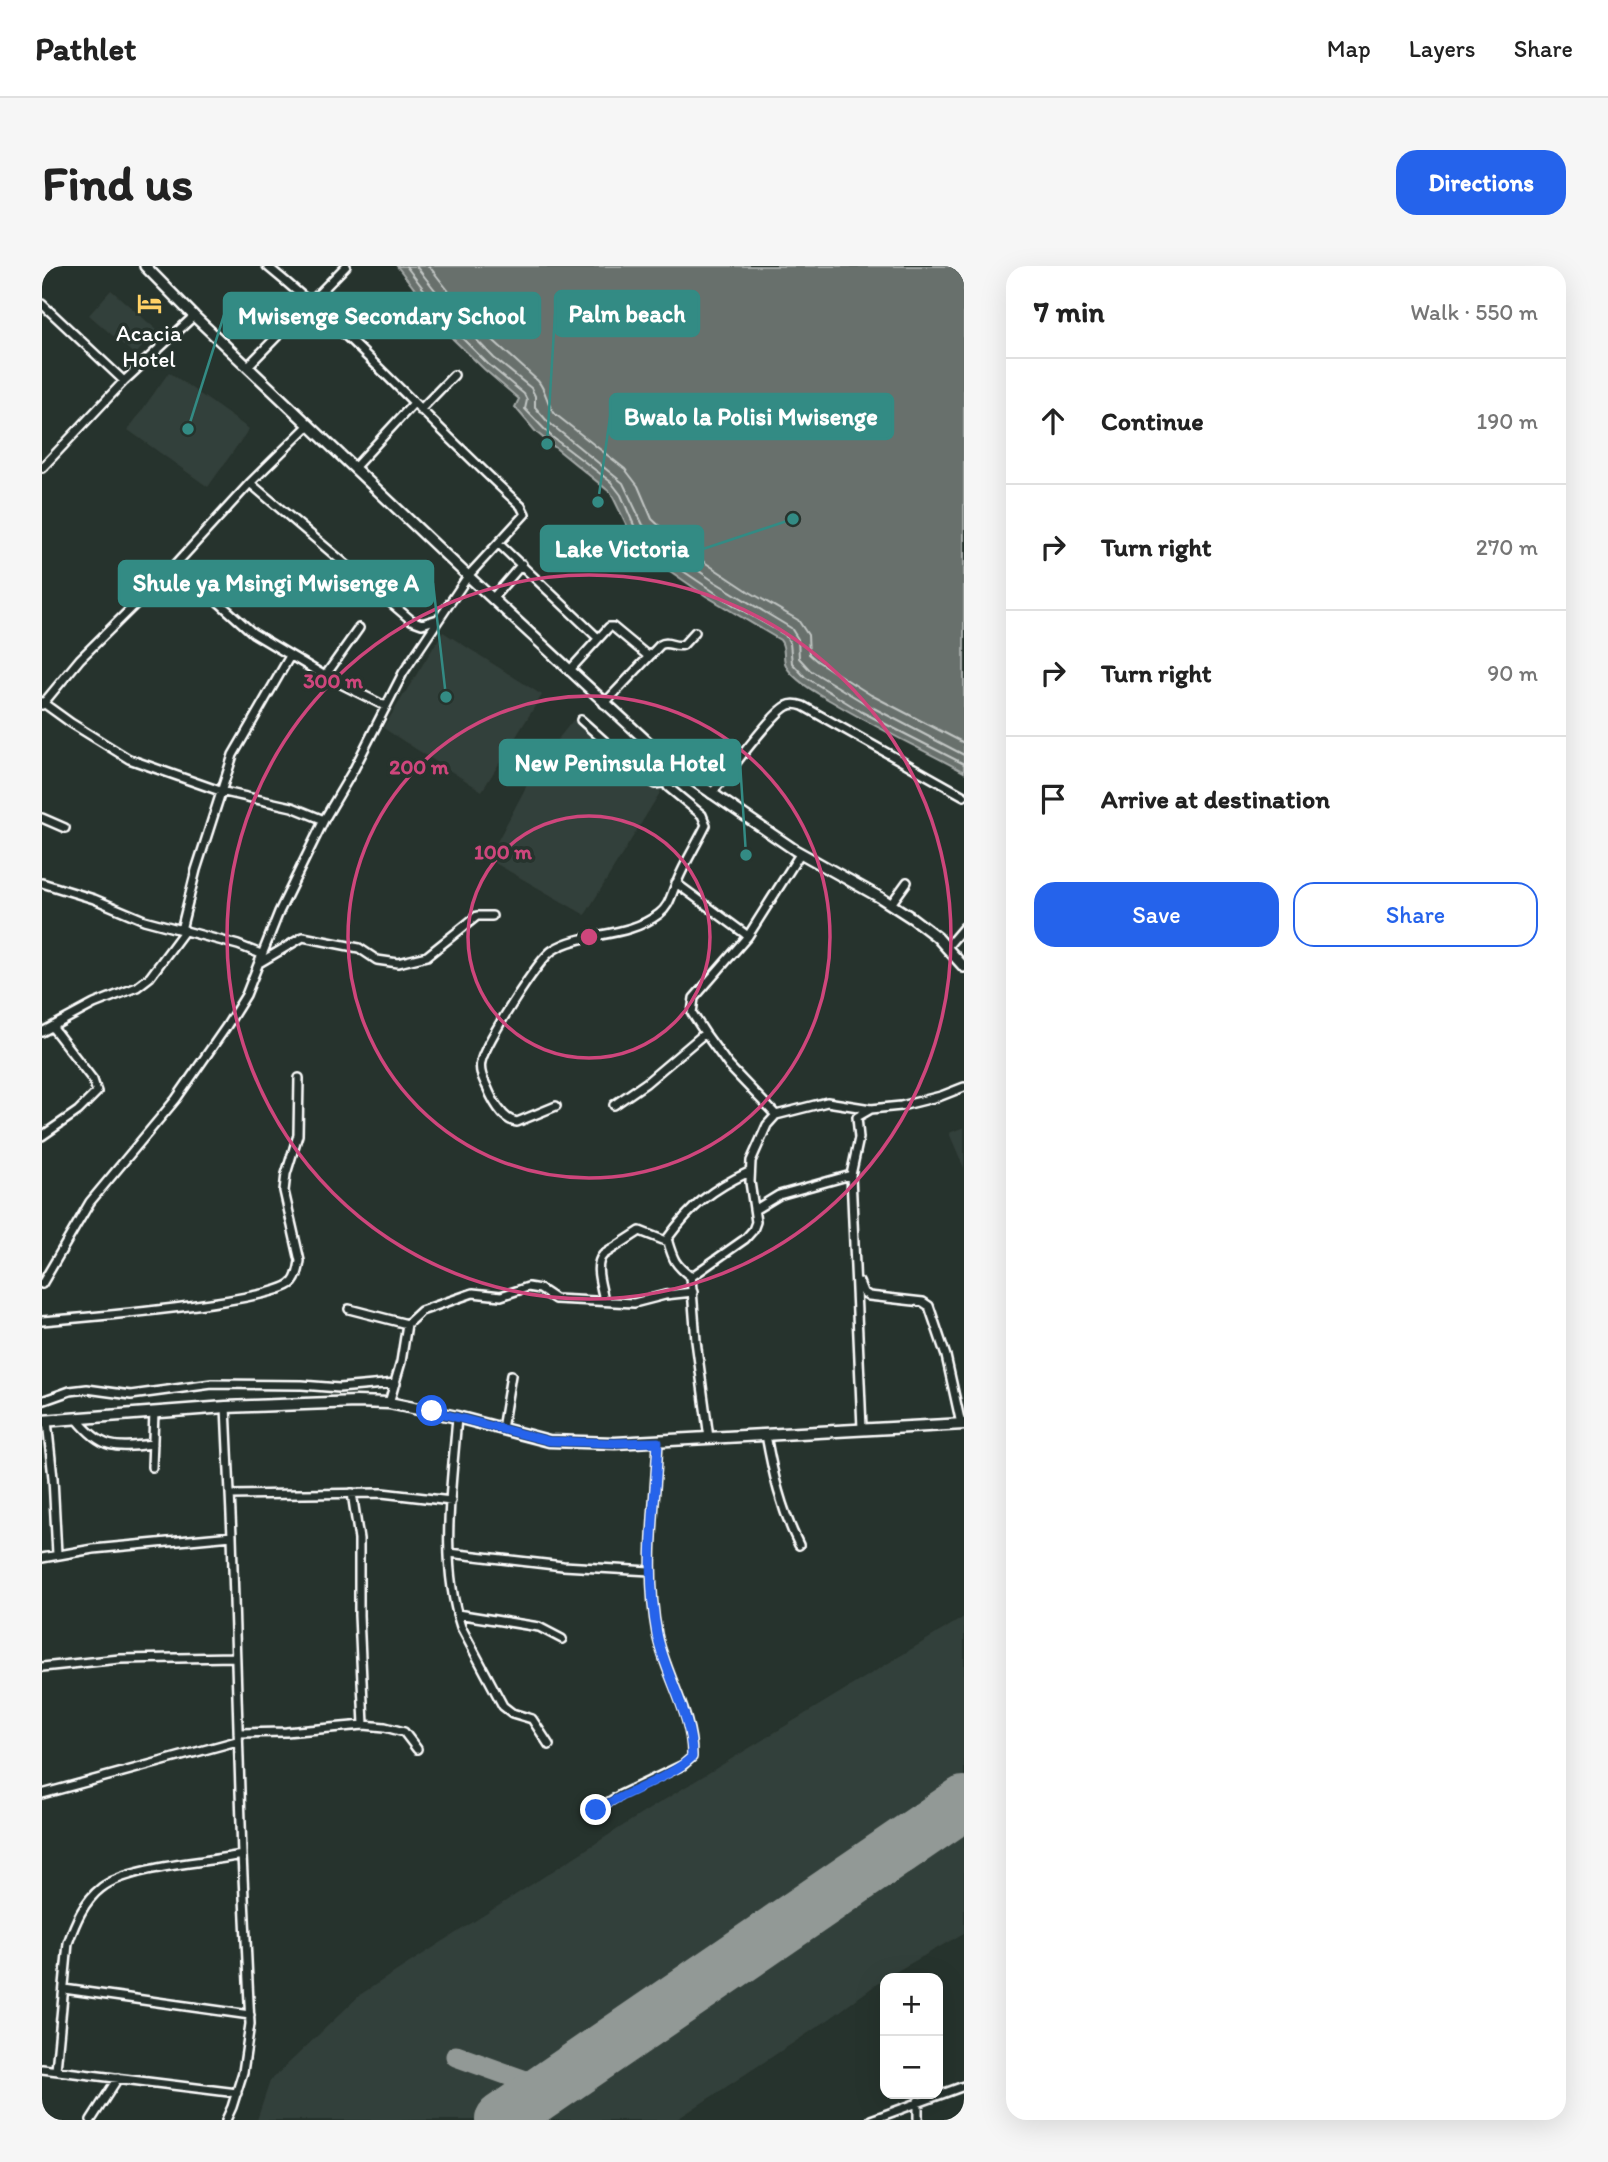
<!DOCTYPE html>
<meta charset="utf-8">
<style>
:root{--surface:#fff;--page:#f6f6f6;--text:#222;--muted:#767676;--line:#e0e0e0;--accent:#2563eb}
body{margin:0;font-family:Itim,sans-serif;background:var(--page);color:var(--text)}
.controls{position:absolute;right:21px;bottom:21px;display:grid;overflow:hidden;border-radius:14px;box-shadow:0 7px 28px #0002}
.controls button{width:63px;height:63px;display:grid;place-items:center;padding:0;border:0;border-bottom:2px solid var(--line);background:var(--surface);color:var(--text);font:35px sans-serif}
.stop{position:absolute;width:21px;height:21px;margin:-16px;border:5px solid #2563eb;border-radius:50%;background:#fff}
.stop.end{background:#2563eb;border-color:#fff;box-shadow:0 2px 7px #0008}
.list{margin:0;padding:0;list-style:none}
h2{display:flex;justify-content:space-between;align-items:center;height:91px;margin:0;padding:0 28px;font-size:30px}
h2 small{font-size:23px;font-weight:400;color:var(--muted)}
.list li{display:grid;grid-template-columns:46px 1fr auto;gap:21px;align-items:center;box-sizing:border-box;height:126px;padding:0 28px;border-top:2px solid var(--line)}
.list b{display:block;font-size:26px;white-space:nowrap}
.list em{font-size:23px;font-style:normal;color:var(--muted)}
.actions{display:flex;gap:14px;padding:21px 28px}
.actions a{flex:1;padding:16px 0;border:2px solid var(--accent);border-radius:21px;text-align:center;font-size:24px;color:var(--accent)}
.actions .main{background:var(--accent);color:#fff}
.icon{flex:none;width:38px;height:38px;fill:none;stroke:currentColor;stroke-width:2;stroke-linecap:round;stroke-linejoin:round}
.map{position:relative;flex:none;width:922px;height:1854px;overflow:hidden;border-radius:21px}
header{display:flex;align-items:center;gap:42px;box-sizing:border-box;height:98px;padding:0 35px;background:var(--surface);border-bottom:2px solid var(--line)}
header strong{font-size:33px}
nav{display:flex;gap:38px;margin-inline-start:auto;font-size:24px}
.intro{display:flex;align-items:center;justify-content:space-between;box-sizing:border-box;height:168px;padding:0 42px}
h1{margin:0;font-size:49px}
.button{padding:18px 32px;border-radius:21px;background:var(--accent);color:#fff;font-size:24px;font-weight:700}
main{display:flex;gap:42px;padding:0 42px}
aside{flex:1;background:var(--surface);border-radius:21px;box-shadow:0 7px 28px #0002}
.map>svg:first-child{display:block}
</style>
<header>
<strong>Pathlet</strong>
<nav><a>Map</a><a>Layers</a><a>Share</a></nav>
</header>
<div class="intro"><h1>Find us</h1><a class="button">Directions</a></div>
<main>
<div class="map">
<svg width="922" height="1854" viewBox="0 0 922 1854">
<rect width="100%" height="100%" fill="#26332d"/>
<filter id="ink" filterUnits="userSpaceOnUse"><feTurbulence type="fractalNoise" baseFrequency=".0143" numOctaves="2"/><feDisplacementMap in="SourceGraphic" scale="14" xChannelSelector="R" yChannelSelector="G"/><feConvolveMatrix kernelMatrix="1 2 1 2 8 2 1 2 1" color-interpolation-filters="sRGB"/></filter>
<g filter="url(#ink)">
<!-- built -->
<path fill="#333f3a" d="M 69,24 L 115,64 L 93,89 L 47,49 Z
M 127,106 L 207,163 L 166,221 L 86,164 Z
M 401,366 L 500,429 L 440,525 L 341,462 Z
M 532,453 L 619,525 L 543,649 L 446,593 L 496,498 Z
M 922,861 L 922,902 L 907,867 Z
M 922,1351 L 922,1667 L 843,1712 L 789,1752 L 634,1854 L 215,1854 L 228,1815 L 319,1728 L 604,1545 Z"/>
<!-- water -->
<path fill="#67706c" stroke="#a4a9a7" stroke-width="2" d="M 355,0 L 922,0 L 922,506 C 878,482 832,461 789,435 C 775,427 760,419 749,407 C 737,395 746,383 738,374 L 664,330 L 625,303 L 603,283 L 589,268 L 569,227 L 494,166 L 473,141 L 477,133 L 442,103 L 411,73 Z"/>
<g fill="none" stroke-linecap="round" stroke-linejoin="round">
<!-- shore -->
<path stroke="#c2c6c4" stroke-width="2" d="M 364,0 L 416,68 L 446,98 L 482,128 L 485,134 L 483,143 L 510,171 L 569,216 L 579,229 L 594,264 L 629,297 L 696,342 L 743,369 L 748,377 L 750,397 L 763,411 L 820,446 L 922,498
M 374,0 L 423,62 L 452,92 L 489,122 L 493,130 L 493,141 L 505,155 L 581,217 L 601,259 L 614,271 L 635,290 L 673,316 L 749,362 L 756,373 L 757,392 L 768,404 L 824,438 L 922,489
M 387,0 L 430,55 L 496,115 C 505,126 504,137 513,148 L 583,203 L 596,220 L 610,253 L 641,282 L 706,325 L 756,354 L 766,369 L 767,388 L 775,395 L 829,429 L 922,477"/>
<!-- taxiway -->
<path stroke="#929996" stroke-width="21" d="M 414,1790 L 506,1823"/>
<!-- runway -->
<path stroke="#929996" stroke-width="54" d="M 460,1854 L 922,1537"/>
<defs>
<path id="minor" d="M 0,38 L 82,115
M 205,101 L 304,0
M 378,144 L 412,109
M 0,202 L 82,115 L 152,50
M 312,202 L 371,138
M 208,217 L 369,354 L 380,358 L 396,353
M 457,278 L 556,372
M 134,298 L 211,367 L 283,410 L 343,440
M 450,333 L 480,298
M 527,405 L 567,361 L 571,361 L 606,390
M 283,410 L 317,362
M 0,436 L 29,457 L 87,493 L 178,525 L 250,541 L 282,554
M 562,438 L 618,379 C 626,374 632,382 641,379 L 653,366
M 0,439 L 38,393 L 134,298 L 208,217 L 267,159
M 539,454 L 606,514 L 613,518 L 627,516
M 669,528 C 685,510 729,448 745,440 C 750,437 755,438 761,440 L 922,530
M 0,552 L 23,562
M 0,617 L 52,633 L 102,654 L 196,679 L 219,688
M 634,617 L 706,670
M 849,638 L 865,616
M 139,664 L 154,604 L 191,489 L 248,390
M 905,681 L 922,661
M 217,697 L 261,671 L 317,682 L 335,694 L 356,697 L 385,690 L 435,650 L 450,650
M 0,766 L 52,738 L 95,721 L 108,711 L 143,664
M 572,839 L 604,817 L 663,767
M 514,840 L 475,856 C 461,855 450,833 445,821 C 441,813 437,805 439,796 C 442,779 497,692 511,684 C 541,665 584,673 617,648 C 628,640 629,628 635,616 C 643,596 655,578 664,559 L 660,549 L 626,521 L 627,516 L 636,504
M 734,849 L 687,800 L 663,767 L 650,747 L 652,732 L 706,670 L 758,588
M 0,870 L 36,845 L 55,826 L 51,814 L 10,761
M 714,943 L 737,929 L 809,909
M 649,1011 L 703,973 L 711,964 L 714,956 L 708,916 L 709,895 L 725,859 L 734,849 L 785,836 L 829,843 L 859,840 L 899,830 L 922,821
M 817,1016 L 821,1026 L 827,1030 L 881,1036 L 887,1040 L 904,1090 L 919,1158
M 0,1018 L 48,936 L 134,833 L 184,761 L 204,729 L 237,646 L 282,554 L 312,503 L 361,407 L 426,310 L 483,248 L 479,240 C 393,162 315,73 225,0
M 562,1035 C 560,1021 551,1000 561,989 L 598,965 L 626,976
M 307,1043 L 365,1058
M 0,1055 C 38,1052 232,1036 251,1016 C 256,1010 257,1002 258,995 L 242,925 L 244,908 L 256,869 L 257,812
M 0,1135 L 28,1125 L 45,1123 L 89,1129 L 170,1118 L 260,1119 L 297,1122 L 354,1117
M 347,1137 L 359,1096 L 365,1058 L 379,1045 L 431,1027 L 459,1030 L 486,1021 L 498,1023 L 513,1033 L 592,1037 L 623,1029 L 651,1026
M 184,1141 L 190,1270 L 200,1589 L 208,1758 L 201,1806 L 190,1841 L 184,1854
M 415,1151 C 410,1219 397,1294 419,1361 L 461,1440 L 470,1447 L 490,1453 L 507,1479
M 35,1153 C 60,1184 73,1182 111,1178
M 5,1155 L 11,1212 L 15,1288
M 820,1162 L 809,909 L 817,872 L 815,851 L 829,843
M 460,1163 L 469,1109
M 724,1169 C 731,1208 739,1243 757,1279
M 667,1172 L 654,1075 L 649,1011 C 632,998 631,993 625,973 C 649,940 670,923 707,906
M 110,1201 L 112,1146
M 310,1227 L 317,1273 L 317,1349 L 322,1459
M 188,1229 L 340,1227 L 409,1235
M 407,1287 L 521,1300 L 608,1305
M 0,1292 L 51,1283 L 190,1270
M 415,1348 L 497,1361 L 520,1373
M 0,1401 L 78,1393 L 193,1391
M 196,1467 L 244,1466 L 322,1459 L 343,1461 L 362,1466 L 375,1483
M 0,1528 L 195,1475
M 554,1544 L 578,1529 L 641,1499 L 650,1491 C 651,1448 623,1409 615,1368 C 603,1304 613,1240 616,1176
M 22,1723 L 208,1749
M 0,1803 L 195,1827
M 14,1804 L 26,1677 C 33,1657 42,1635 59,1622 C 85,1601 164,1596 200,1589
M 49,1854 L 76,1812
M 829,1854 L 922,1820
M 876,1854 L 876,1835"/>
<path id="tertiary" d="M 103,0 L 152,50 L 426,310 L 636,504 L 753,584 L 839,632 L 870,652 L 895,671 L 922,701"/>
<path id="secondary" d="M 0,1155 L 184,1141 L 314,1136 L 347,1137 L 415,1151 L 507,1175 L 573,1177 L 922,1158"/>
</defs>
<!-- minor casing -->
<use href="#minor" stroke="#fff" stroke-width="12"/>
<!-- tertiary casing -->
<use href="#tertiary" stroke="#fff" stroke-width="14"/>
<!-- secondary casing -->
<use href="#secondary" stroke="#fff" stroke-width="15"/>
<!-- minor -->
<use href="#minor" stroke="#26332d" stroke-width="7"/>
<!-- tertiary -->
<use href="#tertiary" stroke="#26332d" stroke-width="9"/>
<!-- secondary -->
<use href="#secondary" stroke="#26332d" stroke-width="10"/>
</g>
</g>
<g fill="none" stroke-linecap="round" stroke-linejoin="round" filter="url(#ink)">
<!-- route -->
<path stroke="#2563eb" stroke-width="9" d="M 390,1145 L 507,1175 L 572,1177 L 616,1176 C 613,1240 603,1304 615,1368 C 623,1409 650,1448 650,1491 C 628,1512 582,1527 554,1544"/>
</g>
<!-- distance rings -->
<g fill="none" stroke="#ce467c" stroke-width="3.5">
<circle cx="547" cy="671" r="121"/>
<circle cx="547" cy="671" r="241"/>
<circle cx="547" cy="671" r="362"/>
</g>
<!-- icons -->
<defs>
<symbol id="hotel-bare" viewBox="-9 -9 18 18"><path d="M-6-4.5h1.5V1H6V5H4.5V3h-9V5H-6ZM-4 0a1.8 1.8 0 1 1 3.6 0ZM.5 0V-2.5h3Q6-2.5 6 0Z" fill="#ffd166" stroke="#26332d" stroke-width="2.5" paint-order="stroke"/></symbol>
</defs>
<g fill-rule="evenodd">
<use href="#hotel-bare" x="90" y="20" width="35" height="35"/>
</g>
<g text-anchor="middle" stroke-width="7" stroke-linejoin="round" paint-order="stroke">
<!-- poi labels -->
<g font-size="23" fill="#fff" stroke="#26332d">
<text x="107" y="75">Acacia<tspan x="107" dy="26">Hotel</tspan></text>
</g>
</g>
<circle cx="547" cy="671" r="10" fill="#ce467c" stroke="#26332d" stroke-width="3.5"/>
<g font-size="21" text-anchor="middle" font-weight="bold" fill="#ce467c" stroke="#26332d" stroke-width="7" stroke-linejoin="round" paint-order="stroke">
<text x="291" y="422">300 m</text>
<text x="377" y="508">200 m</text>
<text x="461" y="593">100 m</text>
</g>
<!-- callouts -->
<path fill="none" stroke="#338b84" stroke-width="2.5" d="M505 178L513 48M146 163L182 49M556 236L568 151M751 253L661 283M404 431L391 317M704 589L698 496"/>
<g fill="#338b84" stroke="#26332d" stroke-width="2.5">
<circle cx="505" cy="178" r="7"/>
<circle cx="146" cy="163" r="7"/>
<circle cx="556" cy="236" r="7"/>
<circle cx="751" cy="253" r="7"/>
<circle cx="404" cy="431" r="7"/>
<circle cx="704" cy="589" r="7"/>
</g>
<g fill="#338b84" stroke="#338b84" stroke-width="2.5">
<rect x="513" y="25" width="144" height="45" rx="7"/>
<rect x="182" y="27" width="316" height="45" rx="7"/>
<rect x="568" y="128" width="283" height="45" rx="7"/>
<rect x="499" y="260" width="162" height="45" rx="7"/>
<rect x="77" y="295" width="314" height="45" rx="7"/>
<rect x="458" y="474" width="240" height="45" rx="7"/>
</g>
<g font-size="24" text-anchor="middle" font-weight="bold" fill="#fff">
<text x="585" y="56">Palm beach</text>
<text x="340" y="58">Mwisenge Secondary School</text>
<text x="709" y="159">Bwalo la Polisi Mwisenge</text>
<text x="580" y="291">Lake Victoria</text>
<text x="234" y="325">Shule ya Msingi Mwisenge A</text>
<text x="578" y="505">New Peninsula Hotel</text>
</g>
</svg>
<div class="controls">
<button>+</button>
<button>−</button>
</div>
<div class="stop" style="left:390px;top:1145px"></div>
<div class="stop end" style="left:554px;top:1544px"></div>
</div>
<aside>
<h2>7 min<small>Walk · 550 m</small></h2>
<ul class="list">
<li><svg class="icon" aria-label="ahead" viewBox="0 0 24 24"><path d="M12 20V5M6 11l6-6 6 6"/></svg><div><b>Continue</b></div><em>190 m</em></li>
<li><svg class="icon" aria-label="right" viewBox="0 0 24 24"><path d="M7 20v-9h11M14 6l5 5-5 5"/></svg><div><b>Turn right</b></div><em>270 m</em></li>
<li><svg class="icon" aria-label="right" viewBox="0 0 24 24"><path d="M7 20v-9h11M14 6l5 5-5 5"/></svg><div><b>Turn right</b></div><em>90 m</em></li>
<li><svg class="icon" aria-label="arrive" viewBox="0 0 24 24"><path d="M6 21V4h12l-3 4 3 4H6"/></svg><div><b>Arrive at destination</b></div></li>
</ul>
<div class="actions"><a class="main">Save</a><a>Share</a></div>
</aside>
</main>
